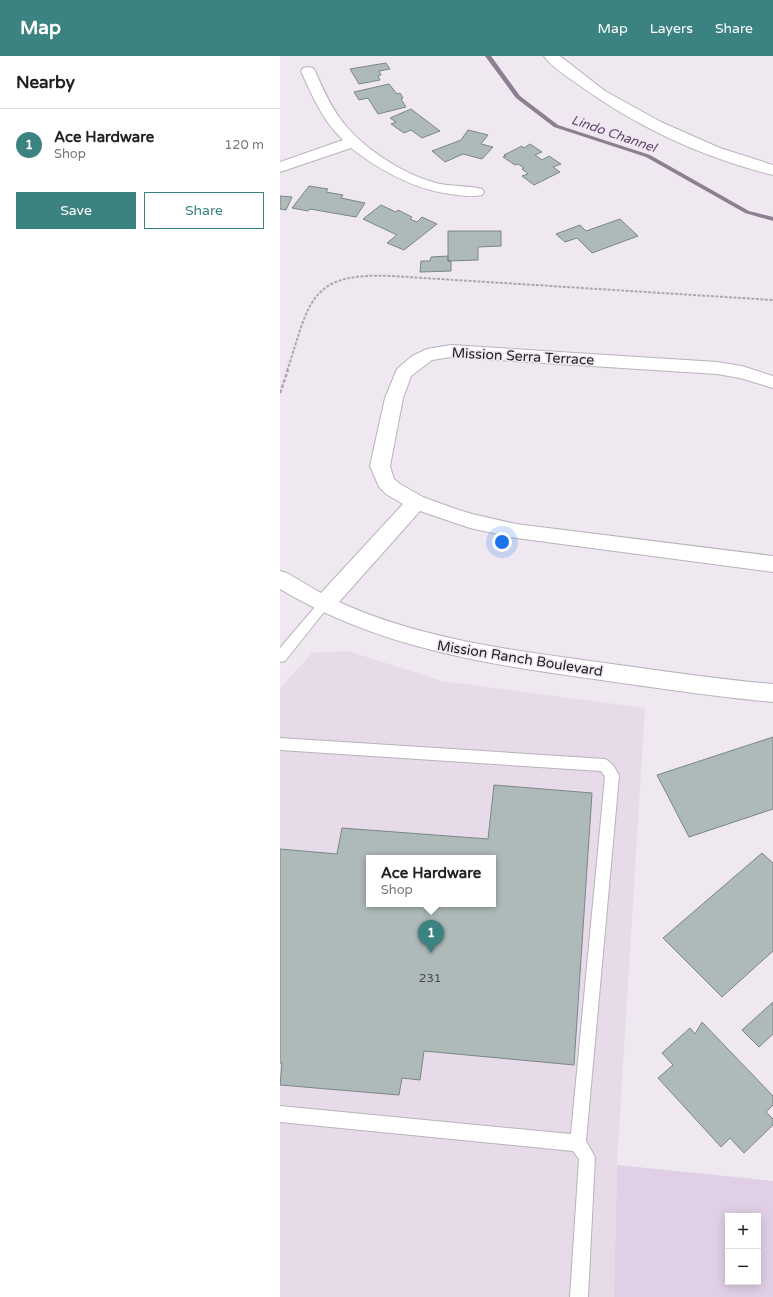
<!DOCTYPE html>
<meta charset="utf-8">
<style>
:root{--surface:#fff;--page:#f2f2f2;--text:#222;--muted:#767676;--line:#e0e0e0;--accent:#3a8380}
body{margin:0;font-family:"Varela Round",sans-serif;background:var(--page);color:var(--text)}
.controls{position:absolute;right:12px;bottom:12px;display:grid;overflow:hidden;border-radius:0px;box-shadow:0 2px 10px #0003}
.controls button{width:36px;height:36px;display:grid;place-items:center;padding:0;border:0;border-bottom:1px solid var(--line);background:var(--surface);color:var(--text);font:20px sans-serif}
.you{position:absolute;left:222px;top:486px;width:14px;height:14px;margin:-10px;border:3px solid #fff;border-radius:50%;background:#1a73e8;box-shadow:0 0 0 6px #1a73e833}
.badge{display:grid;place-items:center;width:26px;height:26px;border-radius:50%;background:var(--accent);color:#fff;font-size:13px;font-weight:700}
.pin{position:absolute;translate:-50% -33px;filter:drop-shadow(0 1px 2px #0008)}
.pin::after{content:'';position:absolute;top:21px;width:14px;height:12px;background:inherit;clip-path:polygon(0 0,100% 0,50% 100%)}
.popup{position:absolute;left:86px;top:799px;width:130px;height:52px;box-sizing:border-box;display:grid;place-content:center;border-radius:0px;background:var(--surface);filter:drop-shadow(0 1px 3px #0005);font-size:13px;white-space:nowrap;color:var(--muted)}
.popup b{font-size:15px;color:var(--text)}
.popup::after{content:'';position:absolute;left:50%;top:100%;margin-left:-8px;border:8px solid transparent;border-top-color:var(--surface)}
.list{margin:0;padding:0;list-style:none}
h2{display:flex;justify-content:space-between;align-items:center;height:52px;margin:0;padding:0 16px;font-size:17px}
h2 small{font-size:13px;font-weight:400;color:var(--muted)}
.list li{display:grid;grid-template-columns:26px 1fr auto;gap:12px;align-items:center;box-sizing:border-box;height:72px;padding:0 16px;border-top:1px solid var(--line)}
.list b{display:block;font-size:15px;white-space:nowrap}
.list p{margin:0;font-size:13px;white-space:nowrap;color:var(--muted)}
.list em{font-size:13px;font-style:normal;color:var(--muted)}
.actions{display:flex;gap:8px;padding:12px 16px}
.actions a{flex:1;padding:9px 0;border:1px solid var(--accent);border-radius:0px;text-align:center;font-size:14px;color:var(--accent)}
.actions .main{background:var(--accent);color:#fff}
.map{position:relative;flex:none;width:493px;height:1241px;overflow:hidden}
header{display:flex;align-items:center;gap:24px;box-sizing:border-box;height:56px;padding:0 20px;background:var(--accent);color:#fff}
header strong{font-size:19px}
nav{display:flex;gap:22px;margin-inline-start:auto;font-size:14px}
main{display:flex}
aside{flex:1;background:var(--surface)}
.map>svg:first-child{display:block}
</style>
<header>
<strong>Map</strong>
<nav><a>Map</a><a>Layers</a><a>Share</a></nav>
</header>
<main>
<aside>
<h2>Nearby<small></small></h2>
<ul class="list">
<li><span class="badge">1</span><div><b>Ace Hardware</b><p>Shop</p></div><em>120 m</em></li>
</ul>
<div class="actions"><a class="main">Save</a><a>Share</a></div>
</aside>
<div class="map">
<svg width="493" height="1241" viewBox="0 0 493 1241">
<rect width="100%" height="100%" fill="#efe8f1"/>
<!-- built -->
<path fill="#e7dbea" fill-rule="evenodd" d="M 68,595 L 162,625 L 365,652 L 337,1107 L 334,1241 L 0,1241 L 0,632 L 32,597 ZM 89,802 L 213,802 L 213,848 L 89,848 Z"/>
<!-- green -->
<path fill="#e1cfe6" fill-rule="evenodd" d="M 337,1109 L 493,1125 L 493,1241 L 334,1241 ZM 448,1160 L 478,1160 L 478,1226 L 448,1226 Z"/>
<g fill="none" stroke-linecap="round" stroke-linejoin="round">
<!-- stream -->
<path fill="#8d7e92" fill-rule="evenodd" d="M 205,0 L 211,0 L 240,40 L 278,69 L 370,99 L 469,155 L 493,161 L 493,165 L 465,157 L 366,101 L 274,71 L 236,42 Z"/>
</g>
<!-- building -->
<path fill="#aebab9" stroke="#7a8685" fill-rule="evenodd" d="M 106,7 L 110,13 L 99,15 L 101,19 L 98,20 L 100,24 L 79,28 L 70,13 Z
M 109,28 L 117,38 L 120,37 L 123,42 L 121,43 L 126,51 L 98,58 L 88,42 L 79,44 L 74,36 Z
M 131,53 L 160,75 L 142,82 L 131,74 L 124,77 L 111,68 L 116,66 L 110,62 Z
M 188,74 L 208,79 L 201,88 L 213,91 L 202,103 L 183,98 L 165,106 L 152,95 L 181,84 Z
M 250,88 L 262,96 L 255,99 L 262,104 L 269,100 L 281,108 L 273,111 L 280,116 L 254,129 L 242,120 L 248,118 L 242,113 L 244,112 L 238,108 L 235,109 L 223,101 L 226,100 L 224,99 L 242,90 L 244,92 Z
M 29,130 L 48,133 L 46,136 L 63,139 L 61,142 L 85,147 L 76,161 L 30,153 L 28,155 L 12,152 Z
M 0,140 L 12,141 L 6,154 L 0,153 Z
M 101,149 L 116,156 L 118,154 L 132,161 L 130,163 L 137,166 L 142,161 L 157,168 L 124,194 L 107,187 L 117,179 L 83,163 Z
M 340,163 L 358,180 L 312,197 L 297,182 L 285,186 L 276,178 L 300,169 L 306,175 Z
M 168,175 L 221,175 L 221,190 L 198,191 L 198,204 L 168,205 Z
M 168,200 L 168,205 L 171,205 L 171,215 L 140,216 L 141,205 L 150,205 L 151,201 Z
M 493,681 L 493,753 L 409,781 L 377,719 Z
M 214,729 L 312,737 L 294,1009 L 144,995 L 140,1024 L 122,1022 L 119,1039 L 0,1029 L 2,1007 L 0,1007 L 0,793 L 57,798 L 62,772 L 208,783 ZM 89,802 L 213,802 L 213,848 L 89,848 Z
M 482,797 L 493,807 L 493,895 L 442,941 L 383,882 Z
M 493,946 L 493,978 L 479,991 L 462,974 Z
M 422,966 L 493,1040 L 493,1049 L 486,1056 L 493,1063 L 493,1069 L 464,1097 L 450,1082 L 441,1091 L 378,1022 L 393,1009 L 382,997 L 410,972 L 415,978 Z"/>
<g fill="none" stroke-linecap="round" stroke-linejoin="round">
<defs>
<path id="service" d="M 44,543 L 48,545 L 50,548 L 48,551 L 5,605 L 0,606 L 0,592 L 40,545 Z
M 0,682 L 325,703 C 332,706 336,713 339,720 L 306,1085 L 315,1101 L 308,1241 L 290,1241 L 299,1103 L 293,1095 L 0,1066 L 0,1050 L 291,1078 L 325,721 L 321,715 L 0,694 Z"/>
<path id="minor" d="M 264,0 L 280,0 L 325,35 L 381,66 L 440,92 L 493,109 L 493,119 C 424,102 357,71 299,29 C 288,21 272,12 264,0 Z
M 28,11 L 33,12 L 35,15 C 42,31 49,47 59,61 C 79,90 122,118 156,127 C 171,131 187,129 202,133 L 204,136 L 202,139 C 193,141 185,140 177,139 C 137,135 102,116 71,92 L 0,116 L 0,106 L 63,84 C 43,65 32,40 21,15 L 23,12 Z
M 171,289 L 437,306 L 462,310 L 493,320 L 493,332 L 460,322 L 437,318 L 171,301 L 152,304 L 131,320 L 123,342 L 110,410 L 114,423 L 120,428 L 143,441 L 173,452 L 192,458 L 236,468 L 493,500 L 493,516 L 236,482 L 190,472 L 140,455 L 59,546 C 140,583 230,594 318,606 C 376,614 434,623 493,628 L 493,646 C 436,641 379,632 321,624 C 207,608 101,593 0,533 L 0,515 L 7,517 L 41,537 L 123,448 L 106,438 L 99,431 L 90,410 L 105,342 L 117,313 L 132,300 L 147,293 Z"/>
</defs>
<!-- service casing -->
<use href="#service" stroke="#b8b2ba" stroke-width="2"/>
<!-- minor casing -->
<use href="#minor" stroke="#b8b2ba" stroke-width="2"/>
<!-- path-far1 -->
<path stroke="#aca7ae" stroke-width="2" stroke-dasharray="3 1.5" stroke-linecap="butt" d="M 7,315 C 30,246 28,216 112,220 L 493,244"/>
<!-- path -->
<path stroke="#aca7ae" stroke-width="2.5" stroke-dasharray="3.5 2" stroke-linecap="butt" d="M 0,337 L 8,314"/>
<!-- service -->
<use href="#service" fill="#fff" fill-rule="evenodd"/>
<!-- minor -->
<use href="#minor" fill="#fff" fill-rule="evenodd"/>
</g>
<g text-anchor="middle" stroke-width="3.5" stroke-linejoin="round" paint-order="stroke">
<!-- number labels -->
<g font-size="12" fill="#464749">
<text x="150" y="926">231</text>
</g>
<!-- far-water labels -->
<g font-size="13" font-style="italic" fill="#65456e" stroke="#efe8f1">
<text transform="translate(334 77) rotate(19)" y="5">Lindo Channel</text>
</g>
<!-- street labels -->
<g font-size="14" fill="#232124" stroke="#efe8f1">
<text transform="translate(243 300) rotate(3)" y="5">Mission Serra Terrace</text>
<text transform="translate(240 602) rotate(9)" y="5">Mission Ranch Boulevard</text>
</g>
</g>
</svg>
<div class="controls">
<button>+</button>
<button>−</button>
</div>
<div class="you"></div>
<div class="pin badge" style="left:151px;top:897px">1</div>
<div class="popup"><b>Ace Hardware</b>Shop</div>
</div>
</main>
